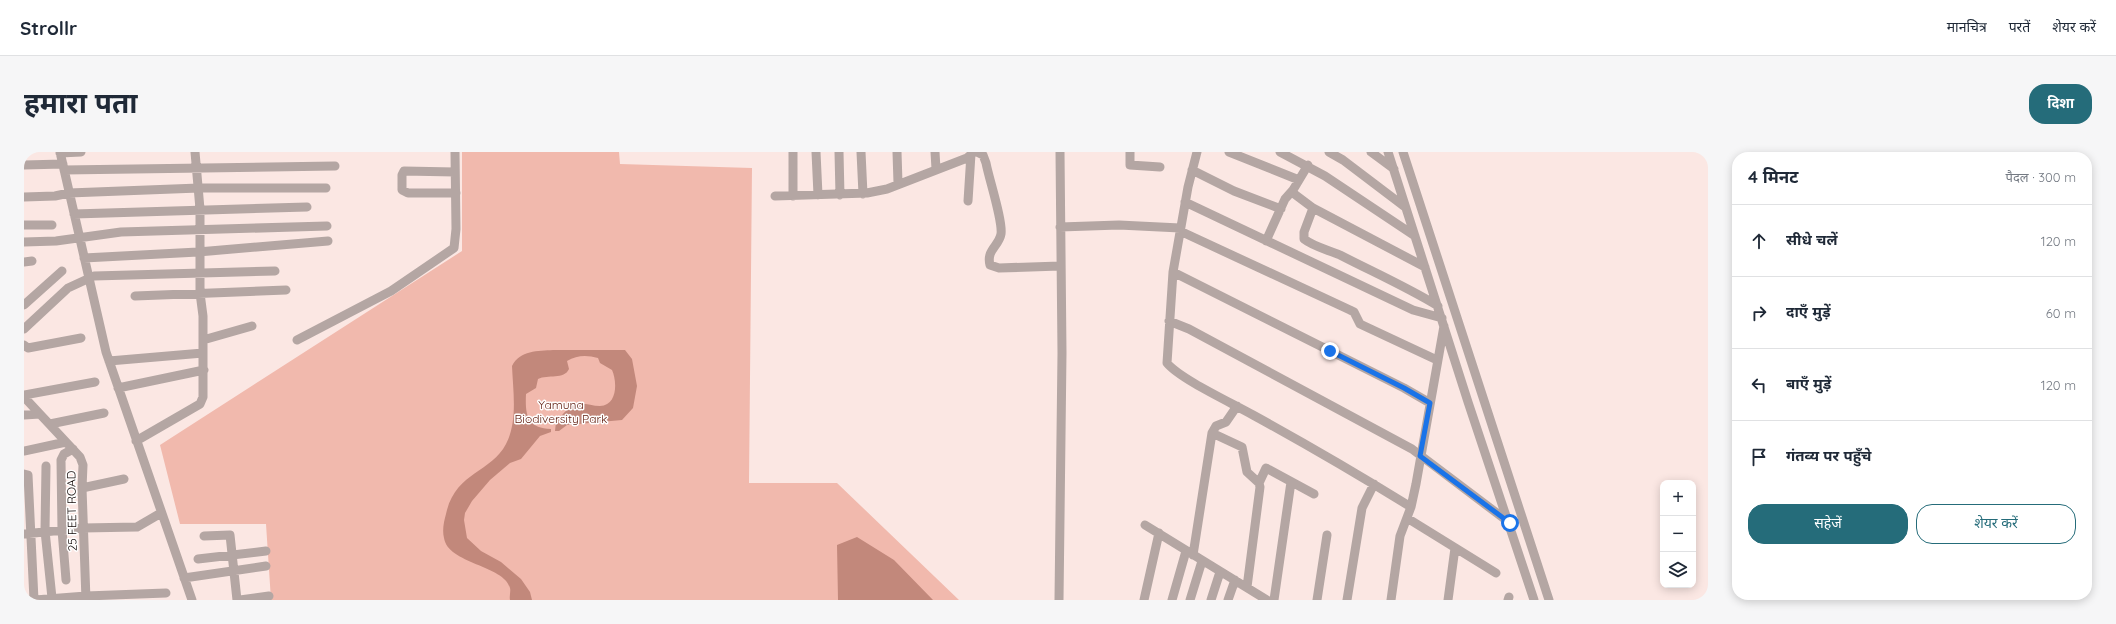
<!DOCTYPE html>
<html lang="hi">
<meta charset="utf-8">
<style>
:root{--surface:#fff;--page:#f6f6f7;--text:#1f2937;--muted:#747a83;--line:#e0e1e3;--accent:#256c7a}
body{margin:0;font-family:Quicksand,"Noto Sans Devanagari",sans-serif;background:var(--page);color:var(--text)}
.controls{position:absolute;right:12px;bottom:12px;display:grid;overflow:hidden;border-radius:8px;box-shadow:0 2px 10px #0003}
.controls button{width:36px;height:36px;display:grid;place-items:center;padding:0;border:0;border-bottom:1px solid var(--line);background:var(--surface);color:var(--text);font:20px sans-serif}
.stop{position:absolute;width:12px;height:12px;margin:-9px;border:3px solid #1a73e8;border-radius:50%;background:#fff}
.stop.end{background:#1a73e8;border-color:#fff;box-shadow:0 1px 4px #0008}
.list{margin:0;padding:0;list-style:none}
h2{display:flex;justify-content:space-between;align-items:center;height:52px;margin:0;padding:0 16px;font-size:17px}
h2 small{font-size:13px;font-weight:400;color:var(--muted)}
.list li{display:grid;grid-template-columns:26px 1fr auto;gap:12px;align-items:center;box-sizing:border-box;height:72px;padding:0 16px;border-top:1px solid var(--line)}
.list b{display:block;font-size:15px;white-space:nowrap}
.list em{font-size:13px;font-style:normal;color:var(--muted)}
.actions{display:flex;gap:8px;padding:12px 16px}
.actions a{flex:1;padding:9px 0;border:1px solid var(--accent);border-radius:16px;text-align:center;font-size:14px;color:var(--accent)}
.actions .main{background:var(--accent);color:#fff}
.icon{flex:none;width:22px;height:22px;fill:none;stroke:currentColor;stroke-width:2;stroke-linecap:round;stroke-linejoin:round}
.map{position:relative;flex:none;width:1684px;height:448px;overflow:hidden;border-radius:16px}
header{display:flex;align-items:center;gap:24px;box-sizing:border-box;height:56px;padding:0 20px;background:var(--surface);border-bottom:1px solid var(--line)}
header strong{font-size:19px}
nav{display:flex;gap:22px;margin-inline-start:auto;font-size:14px}
.intro{display:flex;align-items:center;justify-content:space-between;box-sizing:border-box;height:96px;padding:0 24px}
h1{margin:0;font-size:28px}
.button{padding:10px 18px;border-radius:16px;background:var(--accent);color:#fff;font-size:14px;font-weight:700}
main{display:flex;gap:24px;padding:0 24px}
aside{flex:1;background:var(--surface);border-radius:16px;box-shadow:0 2px 10px #0003}
.map>svg:first-child{display:block}
</style>
<header>
<strong>Strollr</strong>
<nav><a>मानचित्र</a><a>परतें</a><a>शेयर करें</a></nav>
</header>
<div class="intro"><h1>हमारा पता</h1><a class="button">दिशा</a></div>
<main>
<div class="map">
<svg width="1684" height="448" viewBox="0 0 1684 448">
<rect width="100%" height="100%" fill="#fbe7e3"/>
<!-- green -->
<path fill="#f1b9ad" d="M 438,0 L 595,0 L 596,12 L 728,16 L 725,331 L 813,331 L 935,448 L 247,448 L 242,372 L 156,372 L 136,293 L 438,99 Z"/>
<!-- water -->
<path fill="#c2887b" d="M 529,198 L 601,198 L 608,207 L 613,234 L 609,256 L 598,268 L 543,273 L 535,279 L 531,279 L 532,270 C 537,264 542,258 548,254 C 557,249 566,254 576,254 C 594,253 593,229 588,218 L 576,211 L 574,206 C 563,203 553,203 543,209 L 545,217 C 540,228 524,222 514,227 L 512,236 L 502,242 C 501,263 503,276 527,277 L 527,280 L 516,284 L 497,307 L 486,311 L 466,328 L 448,349 L 441,361 L 440,368 L 443,386 L 457,399 L 477,410 L 497,427 L 506,440 L 508,448 L 486,448 C 485,444 487,440 486,436 C 480,413 424,412 420,386 C 418,378 420,369 422,362 C 431,320 467,321 482,292 C 494,270 489,238 488,214 C 496,198 514,199 529,198 Z
M 833,385 L 870,408 L 909,448 L 814,448 L 813,393 Z"/>
<g fill="none" stroke-linecap="round" stroke-linejoin="round">
<!-- minor -->
<path stroke="#b4a6a3" stroke-width="9" d="M 36,0 L 82,200 L 168,448
M 769,0 L 769,44
M 792,0 L 794,43
M 815,0 L 816,43
M 837,0 L 839,42
M 873,0 L 874,31
M 911,0 L 912,17
M 953,0 L 959,3 L 962,11 C 965,27 979,69 977,82 C 975,94 962,98 966,113 L 975,116 L 1036,114
M 1106,0 L 1106,13 L 1136,15
M 1173,0 L 1164,35 L 1149,120 L 1143,211 C 1156,227 1208,251 1229,263 C 1282,292 1335,323 1387,355
M 1205,0 L 1275,28
M 1256,0 L 1301,24 L 1391,84
M 1305,0 L 1319,8 L 1381,55
M 1347,0 L 1370,17
M 1364,0 L 1444,250 L 1510,448
M 1379,0 L 1525,448
M 36,1 L 57,0
M 0,13 L 39,12
M 1284,13 L 1269,38 L 1269,41 L 1289,56 L 1280,80 L 1280,87 C 1290,95 1305,98 1316,103 C 1349,120 1383,135 1414,154
M 40,18 L 311,14
M 1168,18 L 1210,39 L 1257,57
M 431,20 L 380,19 L 378,23 L 378,38 L 384,41 L 432,41
M 751,44 L 843,41 L 863,37 L 943,6 L 950,0
M 0,45 L 31,44 L 45,41 L 175,36 L 302,36
M 944,49 L 947,2
M 1161,50 L 1389,158 L 1418,166
M 1289,56 L 1401,115
M 50,62 L 283,55
M 0,73 L 28,73
M 1036,75 L 1095,73 L 1156,76
M 1156,79 L 1326,158 L 1330,160 L 1336,172 L 1413,208
M 1242,89 L 1261,47 L 1269,38
M 0,90 L 32,89 L 97,80 L 303,74
M 60,106 L 174,100 L 304,89
M 0,110 L 8,109
M 1149,120 L 1380,236 L 1406,251
M 111,144 L 262,138
M 0,153 L 38,119
M 1145,169 L 1165,177 L 1388,297 L 1486,371
M 0,177 L 44,136 L 70,124 L 251,119
M 179,188 L 228,174
M 273,188 L 367,139 L 430,96 L 432,77 L 431,0
M 0,193 L 4,196 L 57,186
M 85,209 L 179,201
M 94,236 L 180,218
M 0,243 L 71,230
M 0,245 L 56,305 L 59,313 L 58,336 L 62,448
M 0,263 L 16,262
M 26,272 L 80,261
M 1188,281 L 1218,295 L 1223,320 L 1235,331 L 1236,335 L 1223,435
M 112,289 L 176,252 L 179,245 L 179,164 L 176,141 L 176,57 L 171,0
M 0,299 L 42,290
M 22,314 L 21,379 L 28,446
M 0,322 L 4,323 L 10,448
M 1235,331 L 1242,316 L 1290,342
M 58,336 L 100,327
M 1383,366 L 1472,421
M 1121,373 L 1243,448
M 0,382 L 59,376 L 113,375 L 137,361
M 180,384 L 206,383 L 213,448
M 1169,403 L 1188,281 L 1192,274 L 1202,270 L 1213,254
M 174,407 L 242,399
M 160,426 L 242,414
M 42,428 L 38,378 L 37,308 L 40,302 L 49,297
M 11,448 L 62,444 L 142,441
M 216,448 L 245,444
M 1035,448 L 1038,201 L 1036,0
M 1120,448 L 1135,381
M 1148,448 L 1162,399
M 1166,448 L 1178,409
M 1187,448 L 1196,420
M 1204,448 L 1211,428
M 1250,448 L 1267,330
M 1293,448 L 1303,383
M 1323,448 L 1338,356 L 1350,332
M 1367,448 L 1376,384 L 1387,355 L 1392,332 L 1420,174
M 1424,448 L 1431,396
M 1484,448 L 1485,445"/>
</g>
<g fill="none" stroke-linecap="round" stroke-linejoin="round">
<!-- route -->
<path stroke="#1a73e8" stroke-width="5" d="M 1306,199 L 1380,236 L 1406,251 L 1396,304 L 1486,371"/>
</g>
<g text-anchor="middle" stroke-width="3" stroke-linejoin="round" paint-order="stroke">
<!-- park labels -->
<g font-size="12" fill="#5f1a0c" stroke="#fff">
<text x="537" y="257">Yamuna<tspan x="537" dy="14">Biodiversity Park</tspan></text>
</g>
<!-- street labels -->
<g font-size="12" fill="#130907" stroke="#fff">
<text transform="translate(48 359) rotate(-91)" y="4">25 FEET ROAD</text>
</g>
</g>
</svg>
<div class="controls">
<button>+</button>
<button>−</button>
<button><svg class="icon" aria-label="layers" viewBox="0 0 24 24"><path d="M12 4l9 5-9 5-9-5zM3 14l9 5 9-5"/></svg></button>
</div>
<div class="stop" style="left:1486px;top:371px"></div>
<div class="stop end" style="left:1306px;top:199px"></div>
</div>
<aside>
<h2>4 मिनट<small>पैदल · 300 m</small></h2>
<ul class="list">
<li><svg class="icon" aria-label="ahead" viewBox="0 0 24 24"><path d="M12 20V5M6 11l6-6 6 6"/></svg><div><b>सीधे चलें</b></div><em>120 m</em></li>
<li><svg class="icon" aria-label="right" viewBox="0 0 24 24"><path d="M7 20v-9h11M14 6l5 5-5 5"/></svg><div><b>दाएँ मुड़ें</b></div><em>60 m</em></li>
<li><svg class="icon" aria-label="left" viewBox="0 0 24 24"><path d="M17 20v-9H6M10 6l-5 5 5 5"/></svg><div><b>बाएँ मुड़ें</b></div><em>120 m</em></li>
<li><svg class="icon" aria-label="arrive" viewBox="0 0 24 24"><path d="M6 21V4h12l-3 4 3 4H6"/></svg><div><b>गंतव्य पर पहुँचे</b></div></li>
</ul>
<div class="actions"><a class="main">सहेजें</a><a>शेयर करें</a></div>
</aside>
</main>
